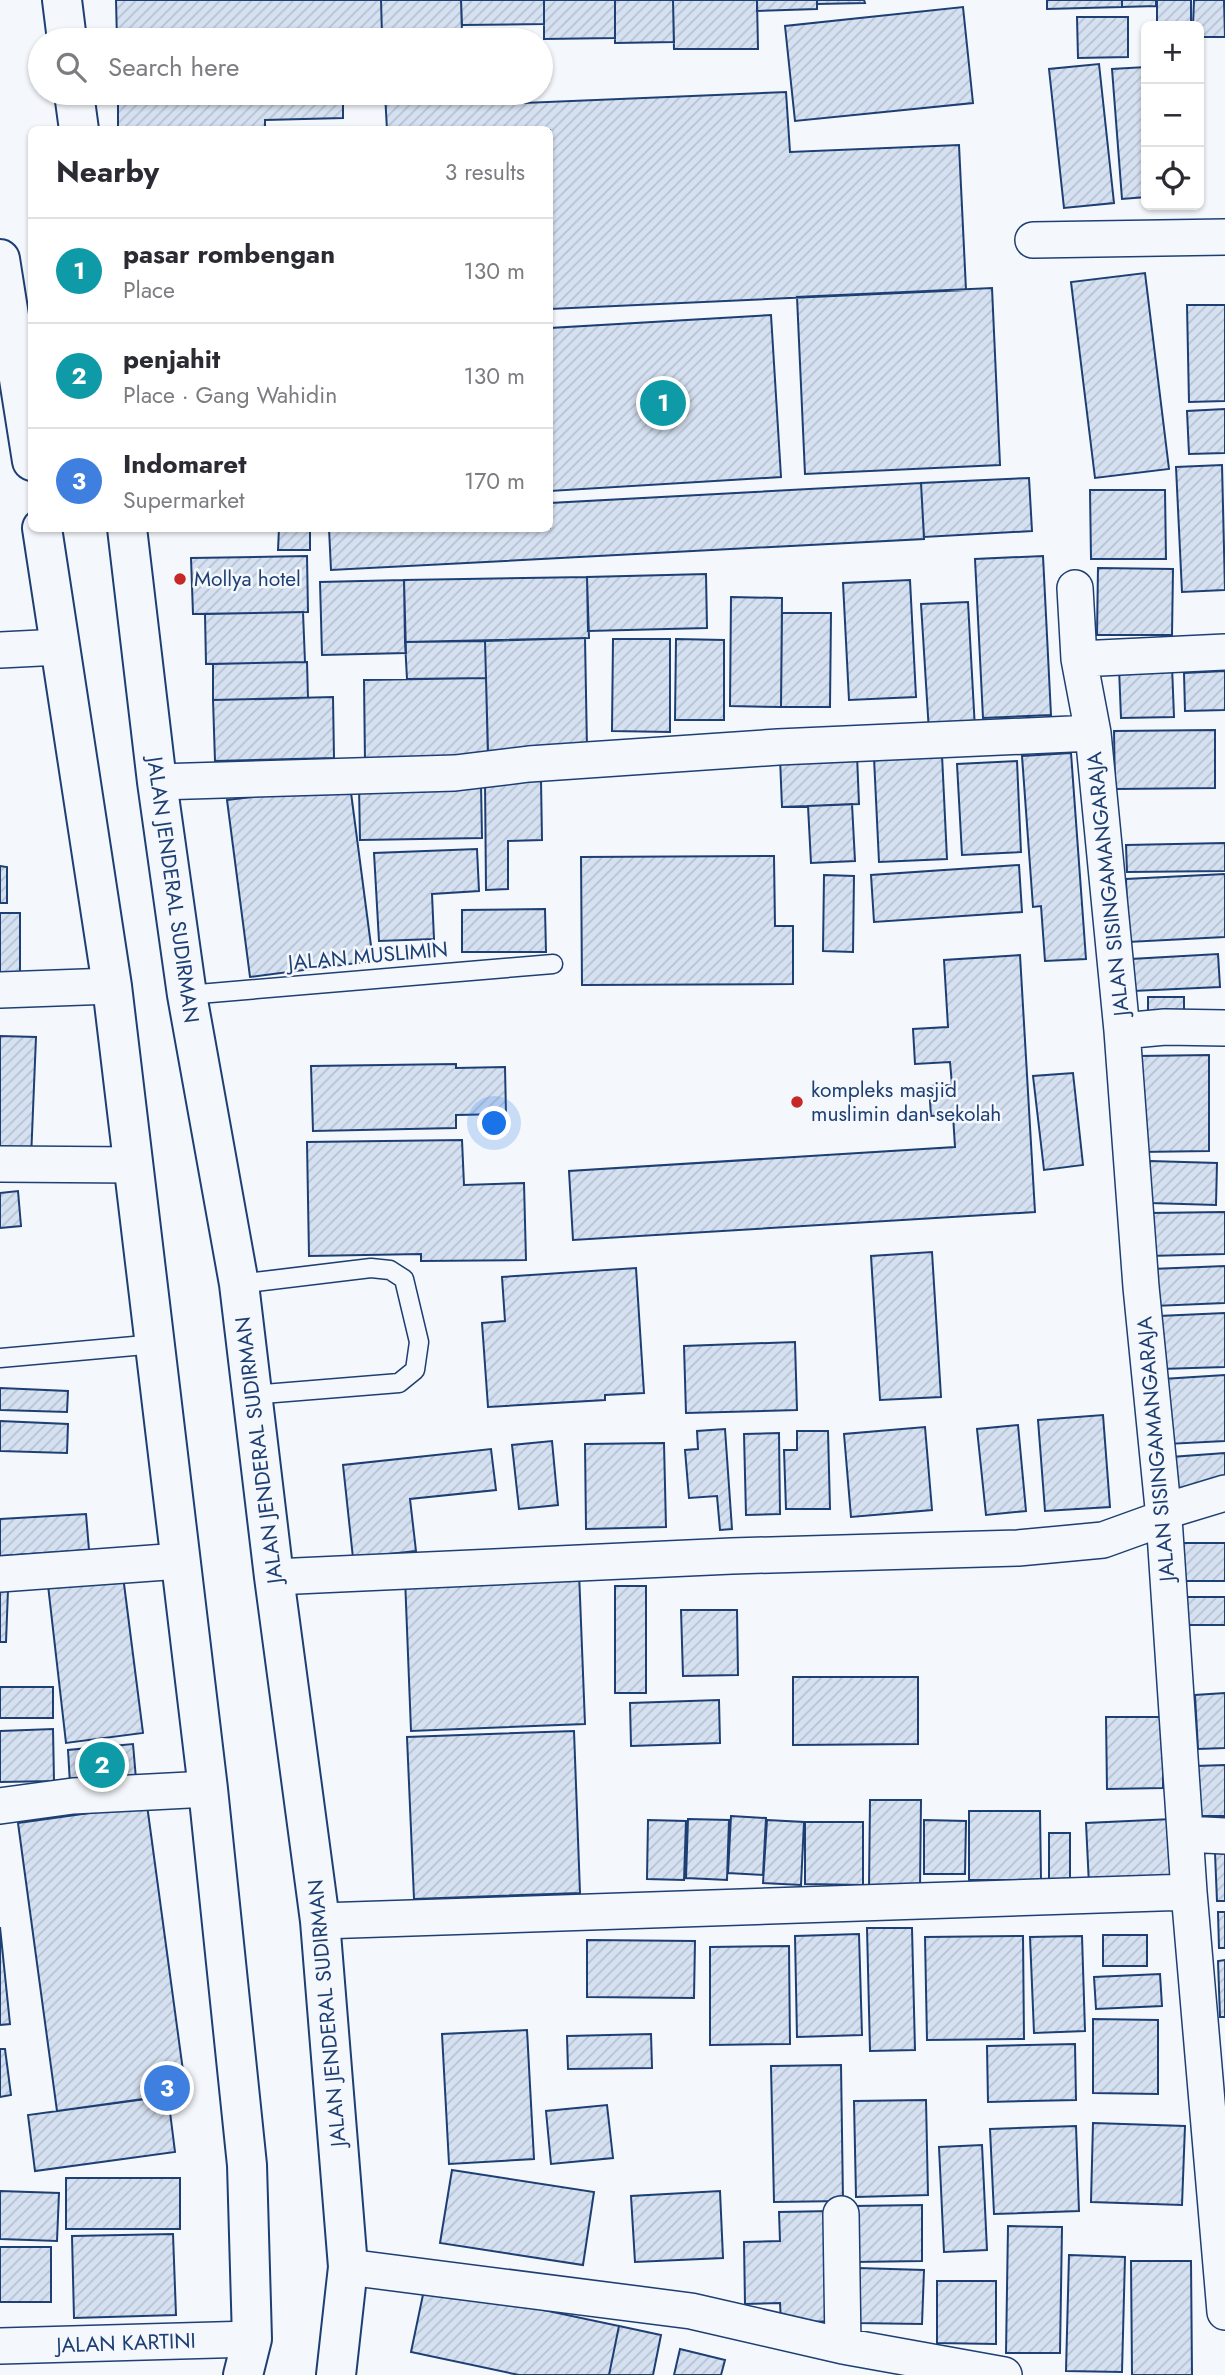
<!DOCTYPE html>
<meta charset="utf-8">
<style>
:root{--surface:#fff;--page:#f7f7f7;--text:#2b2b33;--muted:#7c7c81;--line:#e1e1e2;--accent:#db2777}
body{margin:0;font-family:Jost,sans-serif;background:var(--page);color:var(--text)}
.controls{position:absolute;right:21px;top:21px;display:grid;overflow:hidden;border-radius:10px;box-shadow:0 2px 5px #0004}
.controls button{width:63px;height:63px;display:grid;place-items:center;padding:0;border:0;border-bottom:2px solid var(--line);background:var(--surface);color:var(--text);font:35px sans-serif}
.you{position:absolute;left:495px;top:1124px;width:24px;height:24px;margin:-18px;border:5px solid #fff;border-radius:50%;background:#1a73e8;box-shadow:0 0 0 10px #1a73e833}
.badge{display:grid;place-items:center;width:46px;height:46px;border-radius:50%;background:var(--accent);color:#fff;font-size:23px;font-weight:700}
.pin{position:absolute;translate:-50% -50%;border:4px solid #fff;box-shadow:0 2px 7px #0006}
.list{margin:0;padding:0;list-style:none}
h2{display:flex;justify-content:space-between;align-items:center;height:91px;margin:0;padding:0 28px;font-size:30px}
h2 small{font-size:23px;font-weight:400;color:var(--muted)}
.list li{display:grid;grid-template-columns:46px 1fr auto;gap:21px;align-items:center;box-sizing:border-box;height:105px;padding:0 28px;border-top:2px solid var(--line)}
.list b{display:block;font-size:26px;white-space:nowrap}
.list p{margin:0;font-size:23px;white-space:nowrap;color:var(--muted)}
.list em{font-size:23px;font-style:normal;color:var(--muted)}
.icon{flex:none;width:38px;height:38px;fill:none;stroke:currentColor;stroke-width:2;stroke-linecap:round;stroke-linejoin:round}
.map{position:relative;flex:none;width:1225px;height:2375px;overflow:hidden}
.search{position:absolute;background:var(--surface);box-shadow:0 2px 5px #0004;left:28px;top:28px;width:525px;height:77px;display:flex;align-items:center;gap:18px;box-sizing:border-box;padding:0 24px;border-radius:38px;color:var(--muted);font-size:26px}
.panel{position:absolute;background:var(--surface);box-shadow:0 2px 5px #0004;left:28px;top:126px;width:525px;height:406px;border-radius:10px}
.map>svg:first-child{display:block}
</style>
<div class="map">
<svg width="1225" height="2375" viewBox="0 0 1225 2375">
<defs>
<pattern id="building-hatch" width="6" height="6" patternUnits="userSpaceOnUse" patternTransform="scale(1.75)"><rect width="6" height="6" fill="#d5e0f0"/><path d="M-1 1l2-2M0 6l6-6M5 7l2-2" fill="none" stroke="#b6c1d1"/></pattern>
</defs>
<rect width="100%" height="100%" fill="#f4f7fb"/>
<!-- building -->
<path fill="url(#building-hatch)" stroke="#1d3f73" stroke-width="2" d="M 116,0 L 381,0 L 382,36 L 117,40 Z
M 381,0 L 461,0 L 462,34 L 382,35 Z
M 461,0 L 544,0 L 544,24 L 462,25 Z
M 544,0 L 615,0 L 615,38 L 544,39 Z
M 615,0 L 673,0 L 674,42 L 615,43 Z
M 673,0 L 757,0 L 758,49 L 674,49 Z
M 757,0 L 817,0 L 817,9 L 757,11 Z
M 817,0 L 864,0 L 865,3 L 817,4 Z
M 1047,0 L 1122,0 L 1122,7 L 1047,9 Z
M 1122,0 L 1156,0 L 1156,6 L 1122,7 Z
M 1157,0 L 1191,0 L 1191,26 L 1157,26 Z
M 1194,0 L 1224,0 L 1225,37 L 1199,37 L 1199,26 L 1193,26 Z
M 963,7 L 973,103 L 795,121 L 785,26 Z
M 1077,17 L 1128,17 L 1128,57 L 1078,58 Z
M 342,37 L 342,40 L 117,40 L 264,38 Z
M 1099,64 L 1114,203 L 1064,208 L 1049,69 Z
M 1146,67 L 1146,197 L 1122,199 L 1112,69 Z
M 786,92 L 790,152 L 959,145 L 966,290 L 550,309 L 550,130 L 387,130 L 385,93 L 523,93 L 524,103 Z
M 118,93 L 343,93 L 343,118 L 265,120 L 265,130 L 118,130 Z
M 1145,273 L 1169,469 L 1095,478 L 1071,282 Z
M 992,288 L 1000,465 L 805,474 L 797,297 Z
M 1187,305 L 1225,305 L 1225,401 L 1189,402 Z
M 771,315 L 781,477 L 550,491 L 550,328 Z
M 1225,409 L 1225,453 L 1189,454 L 1187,411 Z
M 1222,465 L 1225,590 L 1182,592 L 1176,467 Z
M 1029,478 L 1032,531 L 924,537 L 921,483 Z
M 921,483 L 924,539 L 331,570 L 329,528 L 550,528 L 550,503 Z
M 1090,490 L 1165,490 L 1166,559 L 1091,559 Z
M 279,528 L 310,528 L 310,550 L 278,550 Z
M 307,556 L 308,612 L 193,614 L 191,558 Z
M 1043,556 L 1051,715 L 983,718 L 975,559 Z
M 1098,568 L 1173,569 L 1172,635 L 1097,635 Z
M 706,574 L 707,628 L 588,631 L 587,577 Z
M 587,577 L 589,638 L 405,642 L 404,580 Z
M 404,580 L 406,653 L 322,655 L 320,582 Z
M 910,580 L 916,697 L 849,700 L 843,583 Z
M 731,597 L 782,598 L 781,707 L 730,706 Z
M 968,602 L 975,729 L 929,732 L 921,604 Z
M 303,612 L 305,662 L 206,664 L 205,614 Z
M 782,613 L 831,613 L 830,707 L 781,707 Z
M 585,638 L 587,749 L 488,751 L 485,641 Z
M 613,639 L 670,639 L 670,732 L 612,731 Z
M 676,639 L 724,640 L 724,720 L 675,720 Z
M 485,641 L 486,678 L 407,679 L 405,642 Z
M 305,662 L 307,662 L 308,698 L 213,700 L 213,664 Z
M 1172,666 L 1174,717 L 1121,718 L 1119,668 Z
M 1225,671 L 1225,710 L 1185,711 L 1184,673 Z
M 486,678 L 488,759 L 365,762 L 364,680 Z
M 333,697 L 334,758 L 215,761 L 213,700 Z
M 1215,730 L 1215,788 L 1115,789 L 1114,731 Z
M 1071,753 L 1086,959 L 1045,961 L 1041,906 L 1033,907 L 1022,756 Z
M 857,755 L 859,804 L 782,807 L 780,758 Z
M 942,755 L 947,859 L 879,862 L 874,758 Z
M 1017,761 L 1021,852 L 962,855 L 957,764 Z
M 541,780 L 542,840 L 508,841 L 508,889 L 486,890 L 485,781 Z
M 481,784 L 482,838 L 360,840 L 359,786 Z
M 350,785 L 373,961 L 250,977 L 227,800 Z
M 852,804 L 855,861 L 811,863 L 808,806 Z
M 1225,843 L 1225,871 L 1127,872 L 1126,845 Z
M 477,849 L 479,891 L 432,894 L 434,939 L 379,941 L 374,853 Z
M 774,856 L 775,926 L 793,926 L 793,984 L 582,985 L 581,857 Z
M 1019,865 L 1022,912 L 874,922 L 871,875 Z
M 0,866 L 7,867 L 7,903 L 0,903 Z
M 1225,874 L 1225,937 L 1128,942 L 1126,879 Z
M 824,875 L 854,876 L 853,952 L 823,951 Z
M 545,909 L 546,952 L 462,952 L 462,910 Z
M 0,913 L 20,913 L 20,978 L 0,978 Z
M 1218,954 L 1220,987 L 1133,991 L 1131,959 Z
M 1020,955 L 1035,1212 L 573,1240 L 569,1171 L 955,1147 L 953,1115 L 931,1116 L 929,1086 L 952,1085 L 950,1062 L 915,1064 L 913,1029 L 948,1027 L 944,960 Z
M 1148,997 L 1184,997 L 1184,1022 L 1148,1022 Z
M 0,1036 L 36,1037 L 31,1159 L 0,1158 Z
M 1209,1055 L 1209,1151 L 1139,1152 L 1138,1056 Z
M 456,1064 L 456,1068 L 505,1067 L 506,1114 L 456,1115 L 456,1128 L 313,1131 L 311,1066 Z
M 1073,1073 L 1083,1165 L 1044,1170 L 1033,1076 Z
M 462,1140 L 464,1185 L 524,1183 L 526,1260 L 421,1261 L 421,1254 L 309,1256 L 307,1142 Z
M 1150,1161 L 1217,1163 L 1216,1205 L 1150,1203 Z
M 18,1191 L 21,1226 L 0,1228 L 0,1193 Z
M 1225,1212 L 1225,1254 L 1149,1256 L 1149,1213 Z
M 932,1252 L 941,1397 L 880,1400 L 871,1256 Z
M 1225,1266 L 1225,1303 L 1154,1306 L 1152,1269 Z
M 636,1268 L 644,1393 L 605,1395 L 605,1400 L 488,1407 L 482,1323 L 505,1321 L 502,1277 Z
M 1225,1313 L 1225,1367 L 1161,1369 L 1159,1316 Z
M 795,1342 L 797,1410 L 686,1413 L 684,1346 Z
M 1225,1375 L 1225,1441 L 1167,1444 L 1163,1379 Z
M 0,1388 L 68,1391 L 67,1412 L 0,1410 Z
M 1103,1415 L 1110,1507 L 1045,1511 L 1038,1420 Z
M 0,1421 L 68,1424 L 67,1453 L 0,1451 Z
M 1018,1425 L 1026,1511 L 986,1515 L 977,1429 Z
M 925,1427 L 932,1510 L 851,1517 L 844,1434 Z
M 725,1429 L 732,1529 L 720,1530 L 717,1496 L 689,1498 L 685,1450 L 698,1449 L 697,1431 Z
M 797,1431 L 828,1431 L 830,1509 L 786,1509 L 784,1450 L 797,1450 Z
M 779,1433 L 780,1514 L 746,1515 L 744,1434 Z
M 552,1441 L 558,1505 L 519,1509 L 512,1445 Z
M 664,1443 L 666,1527 L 586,1529 L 585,1444 Z
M 491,1449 L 496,1490 L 410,1499 L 416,1551 L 353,1558 L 343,1465 Z
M 1225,1453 L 1225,1486 L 1174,1491 L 1171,1457 Z
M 86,1514 L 89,1550 L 0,1556 L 0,1519 Z
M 1180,1543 L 1225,1543 L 1225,1581 L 1180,1581 Z
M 579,1572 L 585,1724 L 411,1731 L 405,1578 Z
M 123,1576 L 143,1733 L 66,1743 L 48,1585 Z
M 615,1586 L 646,1586 L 646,1693 L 615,1693 Z
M 0,1589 L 8,1590 L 6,1642 L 0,1642 Z
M 1187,1597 L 1225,1597 L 1225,1625 L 1187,1625 Z
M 681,1610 L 737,1610 L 738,1675 L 683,1676 Z
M 793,1677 L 918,1677 L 918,1744 L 793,1745 Z
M 0,1687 L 53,1687 L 53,1718 L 0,1718 Z
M 1225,1693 L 1225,1748 L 1198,1749 L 1195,1695 Z
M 719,1700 L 720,1743 L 631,1746 L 630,1703 Z
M 1106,1717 L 1163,1717 L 1163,1788 L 1107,1789 Z
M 53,1729 L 54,1781 L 0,1782 L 0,1731 Z
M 574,1731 L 580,1893 L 414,1899 L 407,1737 Z
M 133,1744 L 136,1779 L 70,1784 L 68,1750 Z
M 1225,1765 L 1225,1816 L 1198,1816 L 1196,1766 Z
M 870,1800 L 921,1800 L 920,1889 L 869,1889 Z
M 147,1805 L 186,2093 L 57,2111 L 18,1823 Z
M 969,1811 L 1040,1811 L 1041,1880 L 969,1880 Z
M 731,1816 L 766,1818 L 763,1875 L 728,1873 Z
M 688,1819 L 729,1820 L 727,1880 L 686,1878 Z
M 1172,1819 L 1175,1881 L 1089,1885 L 1086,1823 Z
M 648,1820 L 686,1821 L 684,1880 L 647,1879 Z
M 767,1820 L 804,1822 L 801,1885 L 763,1883 Z
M 924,1820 L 966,1821 L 965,1874 L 924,1874 Z
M 805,1822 L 863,1822 L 863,1885 L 805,1884 Z
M 1049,1833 L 1070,1833 L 1070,1887 L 1049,1887 Z
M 1215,1853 L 1225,1853 L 1225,1901 L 1217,1901 Z
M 1218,1912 L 1225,1912 L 1225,1948 L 1219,1948 Z
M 0,1927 L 10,2024 L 0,2025 Z
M 867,1928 L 912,1928 L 915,2050 L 870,2051 Z
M 859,1934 L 862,2035 L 797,2037 L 795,1936 Z
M 1103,1935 L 1147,1935 L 1147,1966 L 1103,1966 Z
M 1023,1936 L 1024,2039 L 927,2040 L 925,1937 Z
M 1082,1936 L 1085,2031 L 1034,2033 L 1030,1937 Z
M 587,1940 L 695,1941 L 694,1998 L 587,1997 Z
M 789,1946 L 790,2044 L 710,2045 L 710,1947 Z
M 1225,1960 L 1225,2017 L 1220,2017 L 1218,1961 Z
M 1160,1974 L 1162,2006 L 1096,2009 L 1094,1977 Z
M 1093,2019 L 1158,2020 L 1158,2094 L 1093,2093 Z
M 527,2030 L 534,2159 L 449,2164 L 442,2034 Z
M 651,2034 L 652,2068 L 568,2069 L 567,2036 Z
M 1075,2044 L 1076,2100 L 988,2102 L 987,2046 Z
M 0,2049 L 5,2049 L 11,2095 L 0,2097 Z
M 841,2065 L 843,2201 L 774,2202 L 771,2066 Z
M 168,2096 L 175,2152 L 35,2171 L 28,2115 Z
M 926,2100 L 928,2195 L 856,2197 L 854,2101 Z
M 607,2105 L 613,2158 L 551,2164 L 546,2111 Z
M 1093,2123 L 1185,2126 L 1182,2205 L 1091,2202 Z
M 1076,2126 L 1079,2211 L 994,2214 L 990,2129 Z
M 982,2145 L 987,2250 L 944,2252 L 939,2147 Z
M 452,2170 L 594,2192 L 583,2265 L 440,2243 Z
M 66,2178 L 180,2178 L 180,2229 L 66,2229 Z
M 0,2191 L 59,2193 L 57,2241 L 0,2239 Z
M 720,2191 L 723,2258 L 635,2262 L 631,2196 Z
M 922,2205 L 922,2261 L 854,2262 L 852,2206 Z
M 832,2211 L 836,2321 L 781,2323 L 780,2303 L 745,2304 L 744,2242 L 780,2241 L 779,2212 Z
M 1008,2226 L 1062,2227 L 1060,2353 L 1006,2353 Z
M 173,2234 L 176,2315 L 74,2318 L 72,2236 Z
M 0,2247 L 51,2247 L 51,2302 L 0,2302 Z
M 1069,2255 L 1125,2257 L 1122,2372 L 1066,2371 Z
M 1131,2261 L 1191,2261 L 1192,2375 L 1132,2375 Z
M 858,2268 L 924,2270 L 922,2324 L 856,2323 Z
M 937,2281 L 996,2281 L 996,2344 L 937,2343 Z
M 425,2285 L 619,2326 L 609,2375 L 519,2375 L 411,2352 Z
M 619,2326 L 661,2335 L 653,2375 L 609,2375 Z
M 680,2349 L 725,2360 L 721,2375 L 674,2375 Z"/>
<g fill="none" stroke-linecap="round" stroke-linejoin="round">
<defs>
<path id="lane" d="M 187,995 L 553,964
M 239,1284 L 371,1268 L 390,1270 L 404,1279 L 419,1342 L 415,1370 L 399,1383 L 252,1395
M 0,1358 L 156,1344"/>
<path id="street" d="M 1033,240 L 1225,237
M 1075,588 L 1079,659 L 1093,733 L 1122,1031 L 1141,1287 L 1164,1518 L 1189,1892 L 1225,2312
M 0,650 L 60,647
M 1079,659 L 1225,652
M 157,782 L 455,773 L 529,764 L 778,747 L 1093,733
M 0,990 L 112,986
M 1122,1031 L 1165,1027 L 1225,1028
M 0,1164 L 134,1165
M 0,1574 L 180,1561
M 274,1577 L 732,1556 L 1018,1548 L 1103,1540 L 1164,1518 L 1172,1509 L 1225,1493
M 0,1806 L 73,1796 L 208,1789
M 1185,1834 L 1225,1836
M 320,1921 L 1189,1892
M 841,2214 L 843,2346
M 348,2267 L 691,2311 L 843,2346 L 1004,2375
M 0,2346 L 252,2339"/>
<path id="primary" d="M 62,0 L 67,40
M 74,93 L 79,130
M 0,259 L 32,461
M 42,528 L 112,986 L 208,1789 L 247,2165 L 252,2339 L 243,2375
M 127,528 L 157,782 L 187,995 L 239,1284 L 274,1577 L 320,1921 L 348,2267 L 336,2375"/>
</defs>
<!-- lane casing -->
<use href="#lane" stroke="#1d3f73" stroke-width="21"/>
<!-- street casing -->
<use href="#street" stroke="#1d3f73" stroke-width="38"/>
<!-- primary casing -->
<use href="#primary" stroke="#1d3f73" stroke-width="42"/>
<!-- lane -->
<use href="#lane" stroke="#f4f7fb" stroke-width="18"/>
<!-- street -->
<use href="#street" stroke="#f4f7fb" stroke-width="35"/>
<!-- primary -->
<use href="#primary" stroke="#f4f7fb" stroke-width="38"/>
</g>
<!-- markers -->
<g fill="#c62828" stroke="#f4f7fb" stroke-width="2.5">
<circle cx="180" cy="579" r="7"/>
<circle cx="797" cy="1102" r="7"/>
</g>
<g text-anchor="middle" stroke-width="5" stroke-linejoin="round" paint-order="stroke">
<!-- poi labels -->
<g font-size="21" fill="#1d3f73" stroke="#f4f7fb" text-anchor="start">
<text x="194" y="586">Mollya hotel</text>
<text x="811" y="1097">kompleks masjid<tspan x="811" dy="24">muslimin dan sekolah</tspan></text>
</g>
<!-- street labels -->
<g font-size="21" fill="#1d3f73" stroke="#f4f7fb">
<text transform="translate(1108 884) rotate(-96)" y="7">JALAN SISINGAMANGARAJA</text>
<text transform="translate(173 890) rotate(82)" y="7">JALAN JENDERAL SUDIRMAN</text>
<text transform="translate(368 956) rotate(-5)" y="7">JALAN MUSLIMIN</text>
<text transform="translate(1156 1449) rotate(-95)" y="7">JALAN SISINGAMANGARAJA</text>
<text transform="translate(259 1450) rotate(-97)" y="7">JALAN JENDERAL SUDIRMAN</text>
<text transform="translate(327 2013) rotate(-95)" y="7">JALAN JENDERAL SUDIRMAN</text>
<text transform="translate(126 2343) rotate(-2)" y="7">JALAN KARTINI</text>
</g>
</g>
</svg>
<div class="controls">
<button>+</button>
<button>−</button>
<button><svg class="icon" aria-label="locate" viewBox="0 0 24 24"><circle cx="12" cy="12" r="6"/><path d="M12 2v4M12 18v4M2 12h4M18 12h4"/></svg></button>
</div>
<div class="you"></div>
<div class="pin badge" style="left:663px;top:403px;background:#0f9aa8">1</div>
<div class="pin badge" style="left:102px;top:1765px;background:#0f9aa8">2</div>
<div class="pin badge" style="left:167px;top:2088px;background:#3f7fe0">3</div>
<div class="search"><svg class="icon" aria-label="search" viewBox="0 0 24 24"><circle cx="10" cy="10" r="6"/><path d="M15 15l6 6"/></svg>Search here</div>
<section class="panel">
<h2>Nearby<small>3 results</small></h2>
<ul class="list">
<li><span class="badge" style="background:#0f9aa8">1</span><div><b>pasar rombengan</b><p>Place</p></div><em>130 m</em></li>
<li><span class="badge" style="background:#0f9aa8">2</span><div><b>penjahit</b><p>Place · Gang Wahidin</p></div><em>130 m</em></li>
<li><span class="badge" style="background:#3f7fe0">3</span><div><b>Indomaret</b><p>Supermarket</p></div><em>170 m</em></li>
</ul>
</section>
</div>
